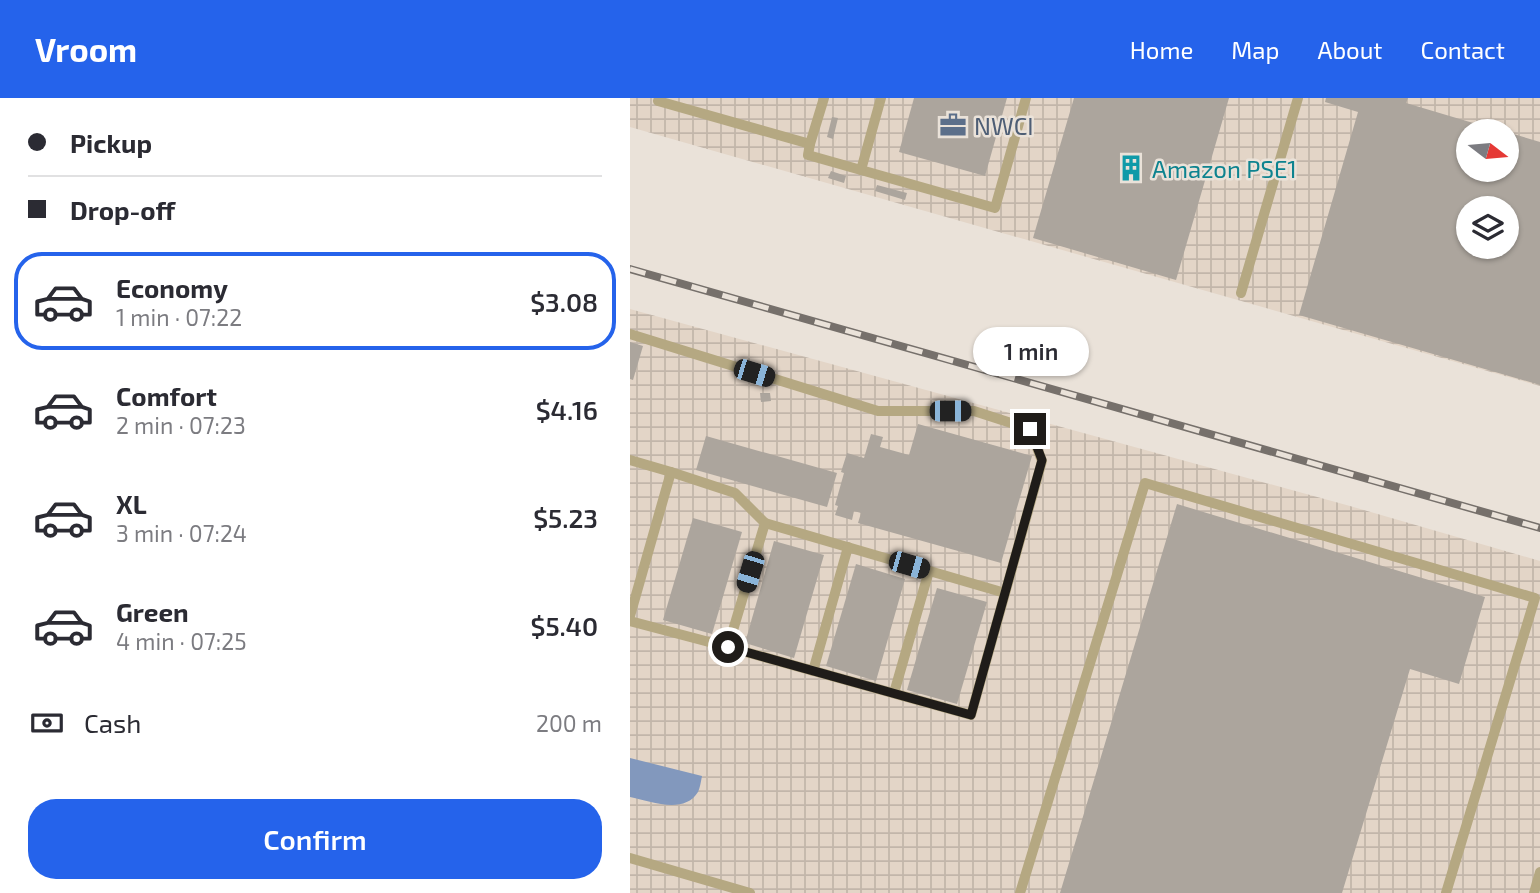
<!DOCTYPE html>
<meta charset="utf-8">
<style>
:root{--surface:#fff;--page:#f7f7f7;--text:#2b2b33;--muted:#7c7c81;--line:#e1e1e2;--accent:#2563eb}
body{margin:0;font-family:"Exo 2",sans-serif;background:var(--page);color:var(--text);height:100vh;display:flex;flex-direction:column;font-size:26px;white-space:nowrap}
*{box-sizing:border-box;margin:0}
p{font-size:23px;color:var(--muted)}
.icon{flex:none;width:38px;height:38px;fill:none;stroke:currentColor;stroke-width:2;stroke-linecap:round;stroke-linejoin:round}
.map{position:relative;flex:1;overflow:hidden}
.sheet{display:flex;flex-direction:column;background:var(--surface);width:630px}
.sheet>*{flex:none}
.hud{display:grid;align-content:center;height:154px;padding:0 28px;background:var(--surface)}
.needle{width:46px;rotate:106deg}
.fabs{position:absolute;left:826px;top:21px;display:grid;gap:14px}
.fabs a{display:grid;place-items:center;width:63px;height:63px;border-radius:50%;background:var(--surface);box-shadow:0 2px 5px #0004;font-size:35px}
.end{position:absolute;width:32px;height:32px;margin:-16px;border:9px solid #1f1c19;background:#fff;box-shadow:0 0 0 4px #fff}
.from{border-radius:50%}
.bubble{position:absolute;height:49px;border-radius:24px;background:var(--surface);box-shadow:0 2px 5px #0004;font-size:23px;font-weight:600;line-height:49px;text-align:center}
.car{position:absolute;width:21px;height:42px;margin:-21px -10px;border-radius:9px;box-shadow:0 0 5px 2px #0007;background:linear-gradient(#222 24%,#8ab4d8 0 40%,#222 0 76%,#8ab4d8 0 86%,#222 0)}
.hud b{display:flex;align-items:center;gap:24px;height:66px;font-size:26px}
.hud b+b{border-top:2px solid var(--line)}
.hud i{width:18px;height:18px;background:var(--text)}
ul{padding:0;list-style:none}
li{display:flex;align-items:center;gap:21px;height:98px;margin:0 14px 10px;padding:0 14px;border:4px solid transparent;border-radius:28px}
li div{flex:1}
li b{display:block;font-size:26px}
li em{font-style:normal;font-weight:600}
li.active{border-color:var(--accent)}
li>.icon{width:63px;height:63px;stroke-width:1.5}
.pay{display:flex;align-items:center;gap:18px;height:77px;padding:0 28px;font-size:26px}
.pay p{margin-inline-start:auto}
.cta{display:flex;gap:14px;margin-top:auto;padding:14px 28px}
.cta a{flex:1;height:80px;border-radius:28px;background:var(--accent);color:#fff;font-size:28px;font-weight:600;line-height:80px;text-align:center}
header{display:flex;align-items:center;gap:42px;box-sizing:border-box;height:98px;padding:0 35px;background:var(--accent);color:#fff}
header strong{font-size:33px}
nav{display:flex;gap:38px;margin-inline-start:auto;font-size:24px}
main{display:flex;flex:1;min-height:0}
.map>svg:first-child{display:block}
</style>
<header>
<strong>Vroom</strong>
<nav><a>Home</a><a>Map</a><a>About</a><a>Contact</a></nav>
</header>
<main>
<section class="sheet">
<div class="hud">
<b><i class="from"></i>Pickup</b>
<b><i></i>Drop-off</b>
</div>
<ul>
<li class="active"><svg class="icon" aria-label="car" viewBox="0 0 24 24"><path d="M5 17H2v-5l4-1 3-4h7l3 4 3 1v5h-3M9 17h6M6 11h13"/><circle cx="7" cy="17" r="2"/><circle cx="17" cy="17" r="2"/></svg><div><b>Economy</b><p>1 min · 07:22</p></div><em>$3.08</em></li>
<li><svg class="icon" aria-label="car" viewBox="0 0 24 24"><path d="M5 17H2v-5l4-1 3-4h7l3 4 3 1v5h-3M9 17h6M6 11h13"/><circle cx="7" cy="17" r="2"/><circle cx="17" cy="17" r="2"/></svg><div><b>Comfort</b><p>2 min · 07:23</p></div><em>$4.16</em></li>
<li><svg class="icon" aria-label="car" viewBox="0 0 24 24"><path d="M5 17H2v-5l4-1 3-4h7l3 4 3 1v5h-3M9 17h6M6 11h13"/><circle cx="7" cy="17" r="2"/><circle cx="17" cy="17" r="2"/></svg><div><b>XL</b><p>3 min · 07:24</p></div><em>$5.23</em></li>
<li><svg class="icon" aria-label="car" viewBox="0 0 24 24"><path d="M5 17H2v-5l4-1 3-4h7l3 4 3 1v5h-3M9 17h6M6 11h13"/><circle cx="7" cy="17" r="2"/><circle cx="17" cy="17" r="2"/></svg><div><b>Green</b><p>4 min · 07:25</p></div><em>$5.40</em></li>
</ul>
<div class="pay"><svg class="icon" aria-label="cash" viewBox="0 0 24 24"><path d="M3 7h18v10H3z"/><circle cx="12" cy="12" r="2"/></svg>Cash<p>200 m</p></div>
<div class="cta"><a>Confirm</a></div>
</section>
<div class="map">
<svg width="910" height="795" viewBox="0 0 910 795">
<defs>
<pattern id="industrial-grid" width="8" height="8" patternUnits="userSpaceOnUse" patternTransform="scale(1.75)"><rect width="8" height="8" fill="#e3d5c7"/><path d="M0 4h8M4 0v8" fill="none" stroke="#c2b6aa"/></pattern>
</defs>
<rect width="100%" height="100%" fill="#eae2d9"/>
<g fill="url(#industrial-grid)" fill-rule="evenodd">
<path d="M0 0H910V288L0 29ZM838 33H877V72H838ZM838 110H877V149H838Z"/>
<polygon points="0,211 720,408 910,463 910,795 0,795"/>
</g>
<path fill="#8298bd" d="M0 660 72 678C71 683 70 690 68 694 54 717 20 703 0 699Z"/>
<g fill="#aca59d" fill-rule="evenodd">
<polygon points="284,0 377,0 355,78 269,54"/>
<polygon points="444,0 599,0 546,182 403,140"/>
<path d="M696 0H778L776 5 870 33H838V72H877V34L910 44V287L669 217 728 14 695 4ZM838 110H877V149H838Z"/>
<polygon points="202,19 208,20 203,41 197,39"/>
<polygon points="201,73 216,78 214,85 198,80"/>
<polygon points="247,87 277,95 275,102 245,93"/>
<polygon points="0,244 13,248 3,282 0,281"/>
<polygon points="130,295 140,295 141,303 131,304"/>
<polygon points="288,326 402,358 371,465 228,425 231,415 224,413 222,422 205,417 208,408 205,407 214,375 211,374 217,355 234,360 241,336 253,339 250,349 279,357"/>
<polygon points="76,338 207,375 197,409 66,372"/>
<polygon points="547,406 855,499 829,586 780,571 712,795 430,795"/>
<polygon points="63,420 112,434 82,536 33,522"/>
<polygon points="144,443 194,457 164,560 115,545"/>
<polygon points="226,466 275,481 246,583 196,568"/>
<polygon points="307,490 357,504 327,606 277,592"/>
</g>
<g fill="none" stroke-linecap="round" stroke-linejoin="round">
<g stroke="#b5a882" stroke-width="10">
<polyline points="29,0 28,3 180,46 194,0"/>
<polyline points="251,0 231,72 365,110 396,0"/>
<polyline points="180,46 178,57 231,72"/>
<polyline points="611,195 668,0"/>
<polyline points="0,236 248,313 344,313 400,331 412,363 341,617 98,549"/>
<polyline points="0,362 41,374 0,518"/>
<polyline points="135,425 375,495"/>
<polyline points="0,523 98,549 135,425 105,395 41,374"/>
<polyline points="183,573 218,449"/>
<polyline points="264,595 299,473"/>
<polyline points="0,760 120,795"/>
<polyline points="390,795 515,385 905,500 816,795"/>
<polyline points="904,795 910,774"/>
</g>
<g stroke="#76706b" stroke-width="8">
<polyline id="rail" points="0,171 910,430"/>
</g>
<use href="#rail" stroke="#eae2d9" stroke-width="5" stroke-dasharray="16" stroke-linecap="butt"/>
</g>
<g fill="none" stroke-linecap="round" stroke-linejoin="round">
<polyline stroke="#1f1c19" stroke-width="9" points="98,549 341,617 412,362 400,331"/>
</g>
<defs>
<g id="office-bare" transform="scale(2.1)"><path d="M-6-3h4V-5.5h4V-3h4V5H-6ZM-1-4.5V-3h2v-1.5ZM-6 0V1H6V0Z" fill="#5c6f8a" stroke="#eae2d9" stroke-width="2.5" paint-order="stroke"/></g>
<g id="building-bare" transform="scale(2.1)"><path d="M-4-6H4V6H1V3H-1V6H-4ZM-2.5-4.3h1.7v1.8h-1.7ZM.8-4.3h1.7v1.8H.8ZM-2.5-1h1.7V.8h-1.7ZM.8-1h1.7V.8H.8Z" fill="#0f9aa8" stroke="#eae2d9" stroke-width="2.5" paint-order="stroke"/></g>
</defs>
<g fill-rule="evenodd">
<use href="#office-bare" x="323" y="27"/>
<use href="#building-bare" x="501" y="70"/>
</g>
<g text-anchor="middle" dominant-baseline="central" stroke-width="5" stroke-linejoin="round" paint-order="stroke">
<g font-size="24" fill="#4e5e75" stroke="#eae2d9" text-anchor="start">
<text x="344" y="27">NWCI</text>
</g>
<g font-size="24" fill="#0d838f" stroke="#eae2d9" text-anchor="start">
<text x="522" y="70">Amazon PSE1</text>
</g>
</g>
</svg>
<div class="fabs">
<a><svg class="needle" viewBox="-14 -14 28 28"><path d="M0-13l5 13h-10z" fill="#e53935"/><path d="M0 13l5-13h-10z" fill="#7c7c81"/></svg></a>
<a><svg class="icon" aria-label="layers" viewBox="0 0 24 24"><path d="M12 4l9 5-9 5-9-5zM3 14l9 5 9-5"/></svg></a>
</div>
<i class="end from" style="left:98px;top:549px"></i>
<i class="end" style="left:400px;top:331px"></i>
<div class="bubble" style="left:343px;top:229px;width:116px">1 min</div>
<i class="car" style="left:124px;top:275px;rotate:107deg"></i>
<i class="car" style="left:320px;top:313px;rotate:90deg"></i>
<i class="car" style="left:279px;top:467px;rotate:106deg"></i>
<i class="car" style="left:120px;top:474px;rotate:197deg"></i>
</div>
</main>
